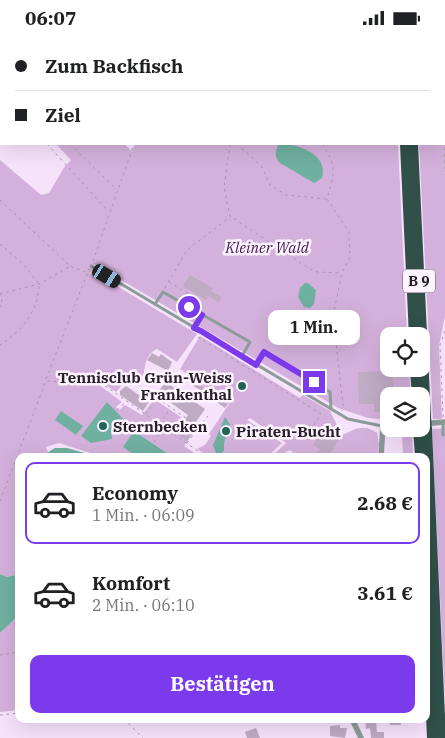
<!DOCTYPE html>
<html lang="de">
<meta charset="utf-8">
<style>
:root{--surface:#fff;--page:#f2f2f2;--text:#202124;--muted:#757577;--line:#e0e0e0;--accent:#7c3aed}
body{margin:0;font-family:"IBM Plex Serif",serif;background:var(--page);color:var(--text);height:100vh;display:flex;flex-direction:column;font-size:19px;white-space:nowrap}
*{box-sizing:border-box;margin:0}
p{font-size:16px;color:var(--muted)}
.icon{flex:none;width:28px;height:28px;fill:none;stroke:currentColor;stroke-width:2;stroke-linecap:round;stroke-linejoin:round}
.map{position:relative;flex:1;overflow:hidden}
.sheet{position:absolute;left:15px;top:418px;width:415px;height:270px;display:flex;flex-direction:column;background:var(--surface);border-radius:10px;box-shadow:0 5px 20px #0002}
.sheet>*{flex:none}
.banner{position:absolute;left:0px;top:0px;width:445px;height:110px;box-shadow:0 5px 20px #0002;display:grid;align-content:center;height:110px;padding:0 15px;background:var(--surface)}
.buttons{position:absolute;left:380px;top:292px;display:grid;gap:10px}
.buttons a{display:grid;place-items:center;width:50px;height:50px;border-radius:10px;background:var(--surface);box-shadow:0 5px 20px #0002;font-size:25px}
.end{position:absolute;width:22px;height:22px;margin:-11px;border:6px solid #7c3aed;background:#fff;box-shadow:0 0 0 2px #fff}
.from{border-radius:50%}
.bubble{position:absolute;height:35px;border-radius:10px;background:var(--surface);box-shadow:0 5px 20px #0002;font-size:16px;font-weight:800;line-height:35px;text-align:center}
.car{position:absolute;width:15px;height:30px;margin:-15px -8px;border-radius:6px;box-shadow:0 0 4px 1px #0007;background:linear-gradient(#222 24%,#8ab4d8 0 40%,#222 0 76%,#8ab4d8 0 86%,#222 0)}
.banner b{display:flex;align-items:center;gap:18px;height:48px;font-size:19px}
.banner b+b{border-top:1px solid var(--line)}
.banner i{width:12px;height:12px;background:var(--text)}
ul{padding:9px 0 0;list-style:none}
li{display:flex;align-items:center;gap:15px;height:82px;margin:0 10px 8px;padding:0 5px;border:2px solid transparent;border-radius:10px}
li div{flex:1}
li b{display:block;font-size:19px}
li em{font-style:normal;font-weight:800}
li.active{border-color:var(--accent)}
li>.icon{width:45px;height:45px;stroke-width:1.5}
.button{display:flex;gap:10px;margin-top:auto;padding:10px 15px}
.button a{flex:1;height:58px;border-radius:10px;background:var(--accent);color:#fff;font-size:20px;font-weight:800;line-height:58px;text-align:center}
.status{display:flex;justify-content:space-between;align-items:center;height:35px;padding:0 25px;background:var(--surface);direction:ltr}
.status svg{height:14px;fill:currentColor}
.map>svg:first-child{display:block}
</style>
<div class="status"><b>06:07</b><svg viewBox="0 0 49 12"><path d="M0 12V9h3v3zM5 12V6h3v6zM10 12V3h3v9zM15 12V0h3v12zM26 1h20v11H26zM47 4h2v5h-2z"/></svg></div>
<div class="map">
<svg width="445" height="703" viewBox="0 0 445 703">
<rect width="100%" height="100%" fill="#f7e2fc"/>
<g fill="#d4b1dc">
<polygon points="0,0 27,1 1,1 1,65"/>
<polygon points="79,0 395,0 395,1 80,1"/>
<polygon points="416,0 445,0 445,281 439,311 442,384 433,384 419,109 444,109 444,1"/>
<path d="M56 109H125L132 117 135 109H398L407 301H389V334H409L411 361H389V385L368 383 338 373 94 229 89 239 100 241 197 299 177 327 157 314C144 320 145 333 143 345L124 348 116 357 101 347 69 345 68 348 99 350 122 367 116 372 119 375 125 370 142 380 154 364 197 393 184 411 199 421H100L59 408 46 412 48 417 42 421H19V539L7 542 0 539V125L41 160 49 158 65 131 71 125Z"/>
<path d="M200 301 300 363 303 360 330 376 342 400C355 394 364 388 377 398L379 409 377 421H297L290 415 278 421H272L286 408 250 383 247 385 282 408 268 421H208L197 414 205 410 211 401 209 399 229 369 180 334Z"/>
<polygon points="445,393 445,664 432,394"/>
<polygon points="402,395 412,395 413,421 403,421"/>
<polygon points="19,580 19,675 0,677 0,598"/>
</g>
<g fill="#70b0a1">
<path d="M279 109C297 108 329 119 322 143L314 148 280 128C274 122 275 116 279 109Z"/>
<polygon points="305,248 308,248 316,255 314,269 310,273 304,272 298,262 300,253"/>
<polygon points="107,367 124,385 111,397 112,404 91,408 81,401"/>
<polygon points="61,376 83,391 76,400 55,385"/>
<path d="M225 382 230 389C228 397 223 405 224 416L217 421 213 410Z"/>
<polygon points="134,396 171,421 136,421 123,412"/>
<polygon points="55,413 67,413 95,421 42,421"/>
<polygon points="0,539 7,542 19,539 19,580 0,598"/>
</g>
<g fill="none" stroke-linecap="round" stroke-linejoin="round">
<polyline stroke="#70b0a1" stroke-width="2" points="0,26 1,28"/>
</g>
<g fill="#bfabc4">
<polygon points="190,240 213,253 211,256 222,262 219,267 208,261 206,265 183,251"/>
<polygon points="152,318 159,322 161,319 172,327 168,336 147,325"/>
<polygon points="393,336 394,361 389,361 389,368 383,368 383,377 374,377 374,369 359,369 358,337"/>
<polygon points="194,345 228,369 225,373 191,349"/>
<polygon points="166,347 205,374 193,391 196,393 187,406 176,398 188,380 157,358"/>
<polygon points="126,351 149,367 143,376 120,360 120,356"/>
<polygon points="323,394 339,405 329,420 325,417 322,421 315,421 320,414 313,410"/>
<polygon points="365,684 376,684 377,697 384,697 384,703 371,703 370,693 366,694"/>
<polygon points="389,684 400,684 401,690 390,690"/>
<polygon points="340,690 340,693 347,693 345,703 330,701 330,691"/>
<polygon points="256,693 260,703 247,703 245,697"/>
</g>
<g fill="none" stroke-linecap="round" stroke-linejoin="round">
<g stroke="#a595a9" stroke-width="1" stroke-dasharray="2.5 4" stroke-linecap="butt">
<polyline points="247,0 250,1"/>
<polyline points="439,0 439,1"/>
<polyline points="173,1 174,0"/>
<polyline points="234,1 234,0"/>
<polyline points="444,10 445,10"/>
<polyline points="0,13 1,15"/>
<polyline points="0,38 1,39"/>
<polyline points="0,61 1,63"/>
<polyline points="444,103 445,103"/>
<polyline points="444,106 445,134"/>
<polyline points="47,109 108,176"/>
<polyline points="70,109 116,154"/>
<polyline points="230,109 224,153 230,181 310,234 317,237 341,238"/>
<polyline points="237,109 262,132 270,150 286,160 327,164"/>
<path d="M322 109C338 132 334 138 327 164L349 197 350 222 342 238 333 281 343 370 342 376"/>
<polyline points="0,165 70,231 86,237"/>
<path d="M0 209 24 230 39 249C38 277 23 295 0 310"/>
<polyline points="93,226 134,109"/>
<polyline points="169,247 192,261"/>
<polyline points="165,253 187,215 230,182"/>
<polyline points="0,258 2,264 0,272"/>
<polyline points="0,259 39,249 69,232"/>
<polyline points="198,302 321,379 307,401"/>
<polyline points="46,344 89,234"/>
<polyline points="117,375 126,367"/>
<polyline points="146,379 157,363 199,392"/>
<polyline points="443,382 440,310 445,296"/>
<polyline points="159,389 170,374"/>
<polyline points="173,399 184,384"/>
<polyline points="154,407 164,393"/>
<polyline points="187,408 208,381"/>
<polyline points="0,466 46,346 101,348 205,421"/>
<polyline points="0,620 19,617"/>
<polyline points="0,680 19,678"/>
<polyline points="124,684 143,703"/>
</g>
<g stroke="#8c9c98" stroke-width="3">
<polyline points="91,231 348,384 382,391"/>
<polyline points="155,269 163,257 250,307 242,321"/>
<polyline points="194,293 202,280"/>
<polyline points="256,330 264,317 330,357 331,374"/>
<polyline points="443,387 443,400"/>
</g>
<g stroke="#8c9c98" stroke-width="5.5">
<polyline points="421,389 445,387"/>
<polyline points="381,421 383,391 389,391"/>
<polyline points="352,684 361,703"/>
</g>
<g stroke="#31504a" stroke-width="10">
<polyline points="401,0 401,1"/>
<polyline points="410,0 410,1"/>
<polyline points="405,109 414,301"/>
<polyline points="413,109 426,383"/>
<polyline points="415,334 417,361"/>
<polyline points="418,394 420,421"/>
<polyline points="427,395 441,703"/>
<polyline points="426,570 432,703"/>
</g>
<polyline stroke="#31504a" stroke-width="10" points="426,383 427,395"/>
</g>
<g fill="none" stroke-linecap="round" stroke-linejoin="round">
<polyline stroke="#7c3aed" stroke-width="6" points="189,272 202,280 194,293 201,296 256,330 264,317 314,347"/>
</g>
<g fill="#1f6558" stroke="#fdf4ff" stroke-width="2">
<circle cx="242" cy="351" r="5"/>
<circle cx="103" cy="391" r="5"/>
<circle cx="226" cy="396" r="5"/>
</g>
<g text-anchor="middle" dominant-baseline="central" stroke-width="5" stroke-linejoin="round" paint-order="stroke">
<rect fill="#fdf4ff" stroke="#665e68" stroke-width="1" x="403" y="234.5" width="32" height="23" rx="4"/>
<g font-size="14" font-weight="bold" fill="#261e28">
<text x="419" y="246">B 9</text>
</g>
<g font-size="15" font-style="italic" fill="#451b4f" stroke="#fdf4ff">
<text x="267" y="212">Kleiner Wald</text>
</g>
<g font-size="15" font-weight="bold" fill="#261e28" stroke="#fdf4ff" text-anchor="start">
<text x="232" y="342" text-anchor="end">Tennisclub Grün-Weiss<tspan x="232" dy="17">Frankenthal</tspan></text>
<text x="113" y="391">Sternbecken</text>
<text x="236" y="396">Piraten-Bucht</text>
</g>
</g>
</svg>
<div class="buttons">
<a><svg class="icon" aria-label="locate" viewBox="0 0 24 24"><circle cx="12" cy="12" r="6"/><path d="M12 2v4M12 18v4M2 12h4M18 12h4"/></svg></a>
<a><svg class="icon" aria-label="layers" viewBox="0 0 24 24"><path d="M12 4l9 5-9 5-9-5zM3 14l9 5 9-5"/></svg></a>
</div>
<i class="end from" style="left:189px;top:272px"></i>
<i class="end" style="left:314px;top:347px"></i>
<div class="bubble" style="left:268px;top:275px;width:92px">1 Min.</div>
<i class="car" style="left:107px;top:241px;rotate:121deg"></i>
<div class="banner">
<b><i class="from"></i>Zum Backfisch</b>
<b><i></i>Ziel</b>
</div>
<section class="sheet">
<ul>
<li class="active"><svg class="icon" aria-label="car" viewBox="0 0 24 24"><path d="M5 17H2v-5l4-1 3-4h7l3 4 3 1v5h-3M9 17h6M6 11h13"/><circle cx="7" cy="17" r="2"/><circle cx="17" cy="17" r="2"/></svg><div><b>Economy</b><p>1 Min. · 06:09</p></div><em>2.68 €</em></li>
<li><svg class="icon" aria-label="car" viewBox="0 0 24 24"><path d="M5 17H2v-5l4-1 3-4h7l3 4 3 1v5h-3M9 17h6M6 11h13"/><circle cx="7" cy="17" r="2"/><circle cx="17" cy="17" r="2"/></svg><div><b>Komfort</b><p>2 Min. · 06:10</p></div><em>3.61 €</em></li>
</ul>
<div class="button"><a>Bestätigen</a></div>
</section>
</div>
